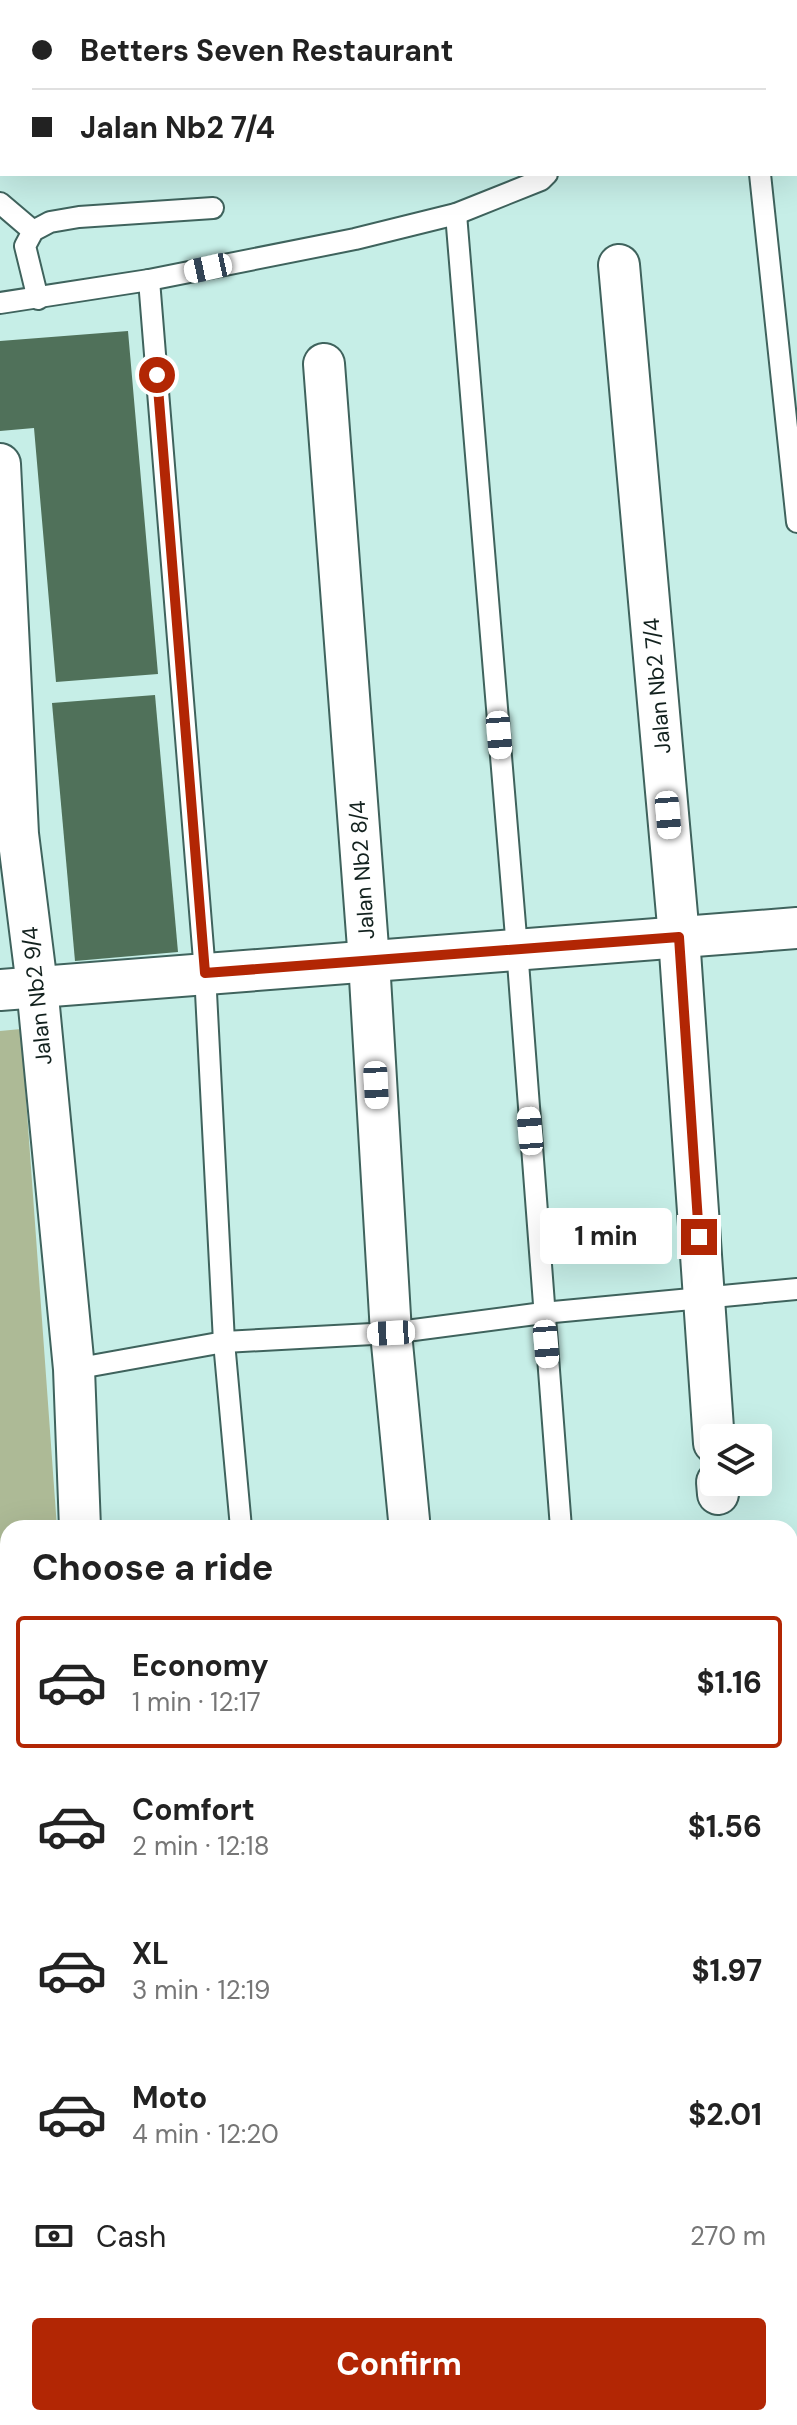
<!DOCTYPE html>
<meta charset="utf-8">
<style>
:root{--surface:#fff;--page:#f2f2f2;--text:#222;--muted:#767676;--line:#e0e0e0;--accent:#b22604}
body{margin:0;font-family:"DM Sans",sans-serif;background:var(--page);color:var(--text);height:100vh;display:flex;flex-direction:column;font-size:30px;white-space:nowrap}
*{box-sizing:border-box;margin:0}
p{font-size:26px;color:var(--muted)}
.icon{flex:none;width:44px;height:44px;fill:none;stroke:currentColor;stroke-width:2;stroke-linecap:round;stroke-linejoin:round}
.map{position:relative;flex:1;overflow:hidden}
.details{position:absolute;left:0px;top:1520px;width:798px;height:906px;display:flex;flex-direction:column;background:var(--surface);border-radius:24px 24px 0 0;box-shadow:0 8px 32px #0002}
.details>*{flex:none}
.guide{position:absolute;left:0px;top:0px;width:798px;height:176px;box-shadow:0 8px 32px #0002;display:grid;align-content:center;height:176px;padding:0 32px;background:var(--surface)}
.controls{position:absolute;left:700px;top:1424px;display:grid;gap:16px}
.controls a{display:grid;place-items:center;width:72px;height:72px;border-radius:8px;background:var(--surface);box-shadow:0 8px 32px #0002;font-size:40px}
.end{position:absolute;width:36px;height:36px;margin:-18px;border:10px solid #b22604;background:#fff;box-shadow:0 0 0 4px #fff}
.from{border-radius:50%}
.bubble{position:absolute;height:56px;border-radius:8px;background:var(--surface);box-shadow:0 8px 32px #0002;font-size:26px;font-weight:700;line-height:56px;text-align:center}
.car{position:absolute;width:24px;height:48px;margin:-24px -12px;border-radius:10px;box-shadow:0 0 6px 2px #0007;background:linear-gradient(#fff 24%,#345 0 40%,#fff 0 76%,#345 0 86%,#fff 0)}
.guide b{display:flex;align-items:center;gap:28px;height:76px;font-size:30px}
.guide b+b{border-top:2px solid var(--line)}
.guide i{width:20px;height:20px;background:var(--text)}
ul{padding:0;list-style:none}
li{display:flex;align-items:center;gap:24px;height:132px;margin:0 16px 12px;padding:0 16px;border:4px solid transparent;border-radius:8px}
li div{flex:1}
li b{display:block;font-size:30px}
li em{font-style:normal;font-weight:700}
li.selected{border-color:var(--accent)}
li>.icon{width:72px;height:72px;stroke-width:1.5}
h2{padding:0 32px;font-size:36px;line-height:96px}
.pay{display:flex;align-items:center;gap:20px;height:88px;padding:0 32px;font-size:30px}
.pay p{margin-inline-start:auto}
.primary-button{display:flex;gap:16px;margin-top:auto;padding:16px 32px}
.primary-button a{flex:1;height:92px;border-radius:8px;background:var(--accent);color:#fff;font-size:32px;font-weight:700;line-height:92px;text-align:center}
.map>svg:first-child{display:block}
</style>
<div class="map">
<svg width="797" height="2425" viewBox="0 0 797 2425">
<rect width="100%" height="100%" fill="#c6eee7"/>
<polygon fill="#b3e4db" points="797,1987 797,2425 439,2425 438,2418 790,2418 790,1990"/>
<polygon fill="#adba96" points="21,1029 57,1528 8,1528 8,1730 0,1731 0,1031"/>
<g fill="#50715a">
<polygon points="128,331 158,674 56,682 34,428 0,431 0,341"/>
<polygon points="155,695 178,952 75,961 52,703"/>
</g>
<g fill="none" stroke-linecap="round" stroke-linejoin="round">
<g stroke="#3f635d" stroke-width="24">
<g id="lane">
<polyline points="621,2 621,0"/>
<polyline points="760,174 797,522"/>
<polyline points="0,203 33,231"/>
<polyline points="456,214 517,949 561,1528"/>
<polyline points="149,280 205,973 224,1342 241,1528"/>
<polyline points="38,299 25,246 33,231 50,222 79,217 213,208"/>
<polyline points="0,303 149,280 355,239 456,214 541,180 547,174"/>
<polyline points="74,1369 224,1342 391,1333 543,1313 797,1289"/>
<polyline points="790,1600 797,1600"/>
<polyline points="790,2075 797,2076"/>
<polyline points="251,2418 252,2425"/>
<polyline points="561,2418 562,2425"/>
</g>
</g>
<g stroke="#3f635d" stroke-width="44">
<g id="street">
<polyline points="346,0 354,2"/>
<polyline points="796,117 797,117"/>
<polyline points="619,265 679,937 714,1443"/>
<polyline points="324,364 369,961 391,1333 409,1520"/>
<polyline points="0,464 18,834 37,986 74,1369 80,1528"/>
<polyline points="0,990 797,928"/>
<polyline points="717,1482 718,1494"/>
<polyline points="0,2254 8,2253"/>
<polyline points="114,2418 115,2425"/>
<polyline points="424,2418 425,2425"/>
</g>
</g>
<use href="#lane" stroke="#fff" stroke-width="20"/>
<use href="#street" stroke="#fff" stroke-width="40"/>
<g stroke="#485e5a" stroke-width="6" stroke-dasharray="12 6" stroke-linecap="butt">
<polyline points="790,1762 797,1761"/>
<polyline points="0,1891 8,1890"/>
</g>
</g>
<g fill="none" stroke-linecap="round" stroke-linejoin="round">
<polyline stroke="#b22604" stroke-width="10" points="157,375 205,973 679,937 699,1237"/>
</g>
<g text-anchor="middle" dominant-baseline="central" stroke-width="7" stroke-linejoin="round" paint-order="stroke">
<g font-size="22" fill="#12211e" stroke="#fff">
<text transform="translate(657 686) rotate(-95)">Jalan Nb2 7/4</text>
<text transform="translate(362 870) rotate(-94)">Jalan Nb2 8/4</text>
<text transform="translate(37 996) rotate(-96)">Jalan Nb2 9/4</text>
</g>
</g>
</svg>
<div class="controls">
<a><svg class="icon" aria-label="layers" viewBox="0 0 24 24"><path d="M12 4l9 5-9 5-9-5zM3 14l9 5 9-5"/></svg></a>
</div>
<i class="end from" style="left:157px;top:375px"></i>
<i class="end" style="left:699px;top:1237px"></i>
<div class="bubble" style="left:540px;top:1208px;width:132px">1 min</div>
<i class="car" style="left:208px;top:268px;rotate:258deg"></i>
<i class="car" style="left:499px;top:735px;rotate:175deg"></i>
<i class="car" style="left:668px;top:815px;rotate:175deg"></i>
<i class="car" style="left:376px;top:1085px;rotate:177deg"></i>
<i class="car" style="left:530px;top:1131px;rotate:355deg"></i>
<i class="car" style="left:391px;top:1333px;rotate:267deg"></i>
<i class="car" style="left:546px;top:1344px;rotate:175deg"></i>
<div class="guide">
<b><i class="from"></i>Betters Seven Restaurant</b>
<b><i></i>Jalan Nb2 7/4</b>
</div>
<section class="details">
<h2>Choose a ride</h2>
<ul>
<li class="selected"><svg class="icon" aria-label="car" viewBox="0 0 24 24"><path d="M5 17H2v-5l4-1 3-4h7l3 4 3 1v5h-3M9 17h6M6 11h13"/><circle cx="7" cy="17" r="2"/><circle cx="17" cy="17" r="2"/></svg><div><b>Economy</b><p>1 min · 12:17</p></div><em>$1.16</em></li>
<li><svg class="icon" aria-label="car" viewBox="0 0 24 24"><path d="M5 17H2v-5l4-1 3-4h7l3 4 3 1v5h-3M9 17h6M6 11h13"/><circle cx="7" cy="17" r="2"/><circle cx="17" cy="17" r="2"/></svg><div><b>Comfort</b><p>2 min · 12:18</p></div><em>$1.56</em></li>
<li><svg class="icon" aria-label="car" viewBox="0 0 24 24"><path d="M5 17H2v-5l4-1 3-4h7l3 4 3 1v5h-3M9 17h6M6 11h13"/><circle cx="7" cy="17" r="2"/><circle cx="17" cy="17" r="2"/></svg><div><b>XL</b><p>3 min · 12:19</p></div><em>$1.97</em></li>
<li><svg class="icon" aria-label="car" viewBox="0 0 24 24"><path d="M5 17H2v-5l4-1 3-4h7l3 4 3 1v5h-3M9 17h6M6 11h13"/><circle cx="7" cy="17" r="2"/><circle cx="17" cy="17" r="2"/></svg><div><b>Moto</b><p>4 min · 12:20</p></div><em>$2.01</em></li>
</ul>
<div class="pay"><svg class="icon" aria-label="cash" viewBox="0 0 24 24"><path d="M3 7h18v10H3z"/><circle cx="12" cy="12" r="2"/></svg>Cash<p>270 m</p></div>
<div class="primary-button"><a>Confirm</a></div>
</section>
</div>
